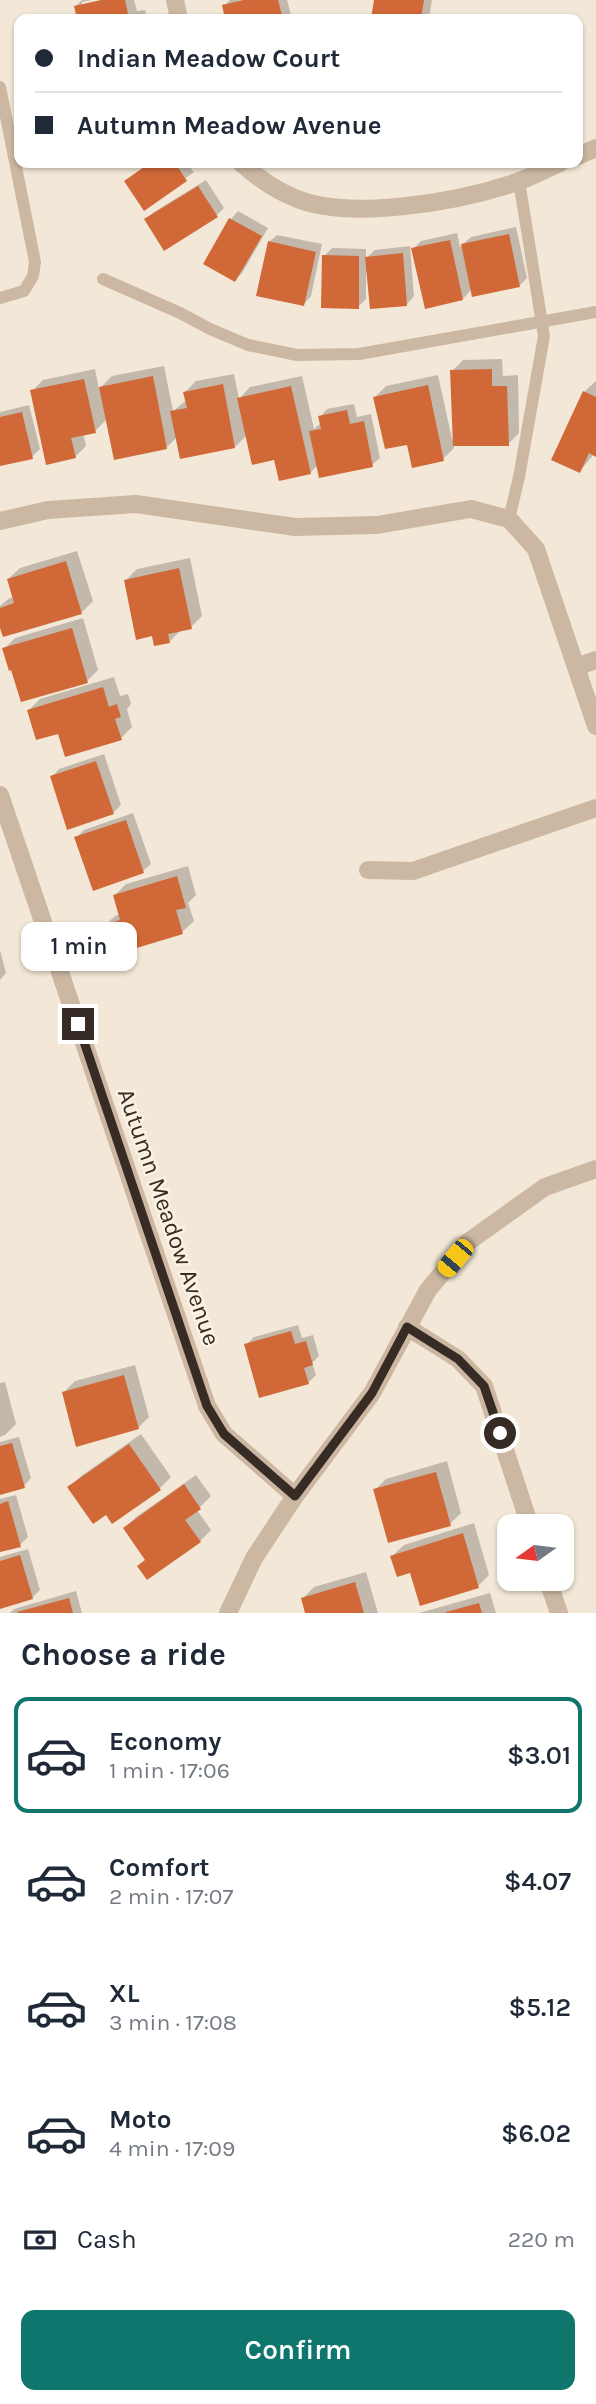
<!DOCTYPE html>
<meta charset="utf-8">
<style>
:root{--surface:#fff;--page:#f2f2f3;--text:#1f2937;--muted:#747a83;--line:#e0e1e3;--accent:#0f766e}
body{margin:0;font-family:Karla,sans-serif;background:var(--page);color:var(--text);height:100vh;display:flex;flex-direction:column;font-size:26px;white-space:nowrap}
*{box-sizing:border-box;margin:0}
p{font-size:23px;color:var(--muted)}
.icon{flex:none;width:38px;height:38px;fill:none;stroke:currentColor;stroke-width:2;stroke-linecap:round;stroke-linejoin:round}
.map{position:relative;height:1613px;overflow:hidden}
.sheet{display:flex;flex-direction:column;background:var(--surface);flex:1}
.sheet>*{flex:none}
.top-card{position:absolute;left:14px;top:14px;width:569px;height:154px;border-radius:14px;box-shadow:0 2px 5px #0004;display:grid;align-content:center;height:154px;padding:0 21px;background:var(--surface)}
.needle{width:46px;rotate:256deg}
.fabs{position:absolute;left:497px;top:1514px;display:grid;gap:14px}
.fabs a{display:grid;place-items:center;width:77px;height:77px;border-radius:14px;background:var(--surface);box-shadow:0 2px 5px #0004;font-size:35px}
.end{position:absolute;width:32px;height:32px;margin:-16px;border:9px solid #362c25;background:#fff;box-shadow:0 0 0 4px #fff}
.from{border-radius:50%}
.bubble{position:absolute;height:49px;border-radius:14px;background:var(--surface);box-shadow:0 2px 5px #0004;font-size:23px;font-weight:600;line-height:49px;text-align:center}
.car{position:absolute;width:21px;height:42px;margin:-21px -10px;border-radius:9px;box-shadow:0 0 5px 2px #0007;background:linear-gradient(#f5c518 24%,#345 0 40%,#f5c518 0 76%,#345 0 86%,#f5c518 0)}
.top-card b{display:flex;align-items:center;gap:24px;height:66px;font-size:26px}
.top-card b+b{border-top:2px solid var(--line)}
.top-card i{width:18px;height:18px;background:var(--text)}
ul{padding:0;list-style:none}
li{display:flex;align-items:center;gap:21px;height:116px;margin:0 14px 10px;padding:0 7px;border:4px solid transparent;border-radius:14px}
li div{flex:1}
li b{display:block;font-size:26px}
li em{font-style:normal;font-weight:600}
li.current{border-color:var(--accent)}
li>.icon{width:63px;height:63px;stroke-width:1.5}
h2{padding:0 21px;font-size:32px;line-height:84px}
.pay{display:flex;align-items:center;gap:18px;height:77px;padding:0 21px;font-size:26px}
.pay p{margin-inline-start:auto}
.cta{display:flex;gap:14px;margin-top:auto;padding:14px 21px}
.cta a{flex:1;height:80px;border-radius:14px;background:var(--accent);color:#fff;font-size:28px;font-weight:600;line-height:80px;text-align:center}
.map>svg:first-child{display:block}
</style>
<div class="map">
<svg width="596" height="1613" viewBox="0 0 596 1613">
<rect width="100%" height="100%" fill="#f3e8d7"/>
<g fill="#0003">
<polygon points="82,0 92,0 82,2 82,6 109,0 134,0 137,11 145,10 147,19 78,19 76,6"/>
<polygon points="230,0 287,0 292,19 227,19 224,6"/>
<polygon points="376,0 432,0 429,19 373,19"/>
<polygon points="149,163 187,163 194,172 145,208 126,181"/>
<polygon points="206,180 224,208 216,216 147,219 154,212"/>
<polygon points="238,211 268,228 242,273 235,280 205,263 231,219"/>
<polygon points="516,227 527,278 520,285 472,289 463,299 413,249 421,241 457,233 460,247 471,237"/>
<polygon points="277,235 322,244 311,296 304,304 269,242"/>
<polygon points="410,246 414,296 407,304 366,272 366,299 358,307 324,256 332,248 366,249 366,258 375,250"/>
<polygon points="502,359 503,376 518,375 519,433 508,444 454,445 454,448 443,459 409,442 375,397 386,386 438,375 452,439 454,439 452,371 463,360"/>
<polygon points="164,366 173,411 187,400 185,392 196,381 234,374 239,399 250,387 302,376 314,429 321,423 320,417 327,409 354,404 357,417 371,414 380,458 372,465 318,465 310,473 275,458 247,435 235,447 177,437 167,447 107,419 95,431 83,433 86,446 75,457 32,391 43,380 95,369 99,389 112,376"/>
<polygon points="596,381 596,455 594,454 580,471 584,392"/>
<polygon points="29,405 40,449 32,457 0,464 0,412"/>
<polygon points="77,551 93,601 82,612 4,635 0,622 0,606 8,599 13,597 8,579 20,568"/>
<polygon points="190,558 202,616 191,627 181,630 169,642 154,634 126,580 137,569"/>
<polygon points="83,618 98,670 87,681 13,668 4,649 15,638"/>
<polygon points="114,677 120,696 128,694 131,704 127,709 132,727 121,738 59,732 29,710 40,699"/>
<polygon points="104,754 121,805 113,813 52,777 59,769"/>
<polygon points="133,813 151,864 143,871 76,838 84,830"/>
<polygon points="188,866 196,895 188,903 194,921 182,932 103,927 115,916 120,914 115,895 126,884"/>
<polygon points="0,950 6,973 0,980"/>
<polygon points="298,1325 302,1338 313,1335 319,1356 312,1363 316,1375 308,1383 246,1345 254,1337"/>
<polygon points="135,1365 149,1417 138,1428 64,1392 75,1381"/>
<polygon points="5,1382 16,1424 5,1435 0,1437 0,1383"/>
<polygon points="141,1434 171,1477 160,1488 113,1521 106,1512 69,1488 81,1476"/>
<polygon points="19,1437 31,1478 24,1486 0,1493 0,1442"/>
<polygon points="447,1461 461,1513 450,1524 375,1490 386,1479"/>
<polygon points="196,1475 211,1496 197,1510 211,1530 200,1541 125,1528 136,1517"/>
<polygon points="16,1495 28,1537 20,1545 0,1551 0,1499"/>
<polygon points="474,1523 489,1575 478,1586 411,1571 392,1556 404,1545"/>
<polygon points="28,1549 40,1590 32,1598 0,1607 0,1557"/>
<polygon points="366,1572 378,1613 307,1613 303,1598 314,1587"/>
<polygon points="76,1591 82,1613 10,1613 14,1609"/>
<polygon points="490,1593 496,1613 418,1613 419,1613"/>
</g>
<g fill="#d16837">
<polygon points="101,0 125,0 129,18 137,16 138,19 77,19 74,6"/>
<polygon points="244,0 278,0 283,19 225,19 222,5"/>
<polygon points="374,0 424,0 421,19 371,19"/>
<polygon points="150,163 175,163 187,181 144,211 124,181"/>
<polygon points="198,186 218,217 164,251 144,219"/>
<polygon points="229,218 262,236 235,282 203,264"/>
<polygon points="509,234 520,287 472,297 461,244"/>
<polygon points="450,240 463,300 425,309 411,248"/>
<polygon points="268,241 316,252 304,306 256,296"/>
<polygon points="403,253 407,306 370,309 365,257"/>
<polygon points="322,255 359,256 359,309 321,308"/>
<polygon points="492,369 492,386 507,386 509,446 453,446 450,370"/>
<polygon points="153,376 167,449 114,460 99,387"/>
<polygon points="84,379 96,433 71,438 76,458 46,465 30,390"/>
<polygon points="223,384 235,448 180,459 170,411 187,408 183,392"/>
<polygon points="428,385 444,461 412,468 407,445 385,449 373,397"/>
<polygon points="291,386 311,474 279,481 274,460 252,465 237,398"/>
<polygon points="583,391 596,397 596,457 589,453 580,473 551,460"/>
<polygon points="347,410 350,424 364,421 373,467 319,478 309,431 321,429 318,416"/>
<polygon points="22,412 33,459 0,466 0,417"/>
<polygon points="66,561 82,614 3,637 0,628 0,608 14,603 7,579"/>
<polygon points="179,568 192,629 168,634 170,643 154,646 152,636 136,640 124,580"/>
<polygon points="72,628 88,683 21,702 11,670 9,671 2,648"/>
<polygon points="103,687 109,707 117,704 121,717 115,719 122,740 65,757 58,734 36,740 27,710"/>
<polygon points="96,761 114,814 67,830 50,776"/>
<polygon points="126,820 144,873 93,891 74,837"/>
<polygon points="177,876 186,908 176,910 183,934 110,956 101,926 120,920 113,895"/>
<polygon points="291,1331 295,1344 306,1341 313,1365 304,1368 309,1384 259,1398 244,1344"/>
<polygon points="124,1375 139,1429 76,1447 62,1392"/>
<polygon points="12,1443 25,1488 0,1495 0,1446"/>
<polygon points="129,1444 161,1490 112,1524 106,1515 93,1524 67,1487"/>
<polygon points="436,1472 451,1526 388,1543 373,1489"/>
<polygon points="184,1484 201,1509 185,1520 201,1542 147,1580 137,1566 145,1560 123,1528"/>
<polygon points="8,1501 21,1547 0,1552 0,1504"/>
<polygon points="463,1533 479,1588 420,1606 410,1573 397,1577 390,1556"/>
<polygon points="20,1555 33,1599 0,1609 0,1561"/>
<polygon points="355,1582 364,1613 305,1613 301,1598"/>
<polygon points="69,1598 73,1613 18,1613 17,1612"/>
<polygon points="479,1603 482,1613 446,1613 446,1612"/>
</g>
<g fill="none" stroke-linecap="round" stroke-linejoin="round">
<g stroke="#ccb8a2" stroke-width="12">
<polyline points="0,87 35,262 33,276 24,291 0,298"/>
<polyline points="103,279 180,313 210,329 248,345 297,355 359,354 596,312"/>
<polyline points="509,519 519,477 544,336 519,181"/>
</g>
<g stroke="#ccb8a2" stroke-width="18">
<polyline points="175,0 179,19"/>
<polyline points="578,156 596,148"/>
<path d="M241 163C257 177 275 190 295 198 348 221 456 202 511 184 528 179 544 170 560 163"/>
<polyline points="0,521 48,510 136,504 295,527 377,525 471,509 509,519 536,549 596,726"/>
<polyline points="576,667 596,660"/>
<polyline points="0,795 207,1406 224,1434 295,1496"/>
<polyline points="368,870 413,871 596,808"/>
<polyline points="407,1327 458,1359 484,1386 530,1526"/>
<polyline points="547,1578 559,1613"/>
<polyline points="228,1613 254,1558 295,1496 372,1393 428,1290 468,1242 545,1187 596,1169"/>
</g>
</g>
<g fill="none" stroke-linecap="round" stroke-linejoin="round">
<polyline stroke="#362c25" stroke-width="9" points="78,1024 207,1406 224,1434 295,1496 372,1393 407,1327 458,1359 484,1386 500,1433"/>
</g>
<g text-anchor="middle" dominant-baseline="central" stroke-width="5" stroke-linejoin="round" paint-order="stroke">
<g font-size="24" fill="#362c25" stroke="#fbf2e3">
<text transform="translate(169 1217) rotate(71)">Autumn Meadow Avenue</text>
</g>
</g>
</svg>
<div class="fabs">
<a><svg class="needle" viewBox="-14 -14 28 28"><path d="M0-13l5 13h-10z" fill="#e53935"/><path d="M0 13l5-13h-10z" fill="#747a83"/></svg></a>
</div>
<i class="end from" style="left:500px;top:1433px"></i>
<i class="end" style="left:78px;top:1024px"></i>
<div class="bubble" style="left:21px;top:922px;width:116px">1 min</div>
<i class="car" style="left:455px;top:1258px;rotate:220deg"></i>
<div class="top-card">
<b><i class="from"></i>Indian Meadow Court</b>
<b><i></i>Autumn Meadow Avenue</b>
</div>
</div>
<section class="sheet">
<h2>Choose a ride</h2>
<ul>
<li class="current"><svg class="icon" aria-label="car" viewBox="0 0 24 24"><path d="M5 17H2v-5l4-1 3-4h7l3 4 3 1v5h-3M9 17h6M6 11h13"/><circle cx="7" cy="17" r="2"/><circle cx="17" cy="17" r="2"/></svg><div><b>Economy</b><p>1 min · 17:06</p></div><em>$3.01</em></li>
<li><svg class="icon" aria-label="car" viewBox="0 0 24 24"><path d="M5 17H2v-5l4-1 3-4h7l3 4 3 1v5h-3M9 17h6M6 11h13"/><circle cx="7" cy="17" r="2"/><circle cx="17" cy="17" r="2"/></svg><div><b>Comfort</b><p>2 min · 17:07</p></div><em>$4.07</em></li>
<li><svg class="icon" aria-label="car" viewBox="0 0 24 24"><path d="M5 17H2v-5l4-1 3-4h7l3 4 3 1v5h-3M9 17h6M6 11h13"/><circle cx="7" cy="17" r="2"/><circle cx="17" cy="17" r="2"/></svg><div><b>XL</b><p>3 min · 17:08</p></div><em>$5.12</em></li>
<li><svg class="icon" aria-label="car" viewBox="0 0 24 24"><path d="M5 17H2v-5l4-1 3-4h7l3 4 3 1v5h-3M9 17h6M6 11h13"/><circle cx="7" cy="17" r="2"/><circle cx="17" cy="17" r="2"/></svg><div><b>Moto</b><p>4 min · 17:09</p></div><em>$6.02</em></li>
</ul>
<div class="pay"><svg class="icon" aria-label="cash" viewBox="0 0 24 24"><path d="M3 7h18v10H3z"/><circle cx="12" cy="12" r="2"/></svg>Cash<p>220 m</p></div>
<div class="cta"><a>Confirm</a></div>
</section>
